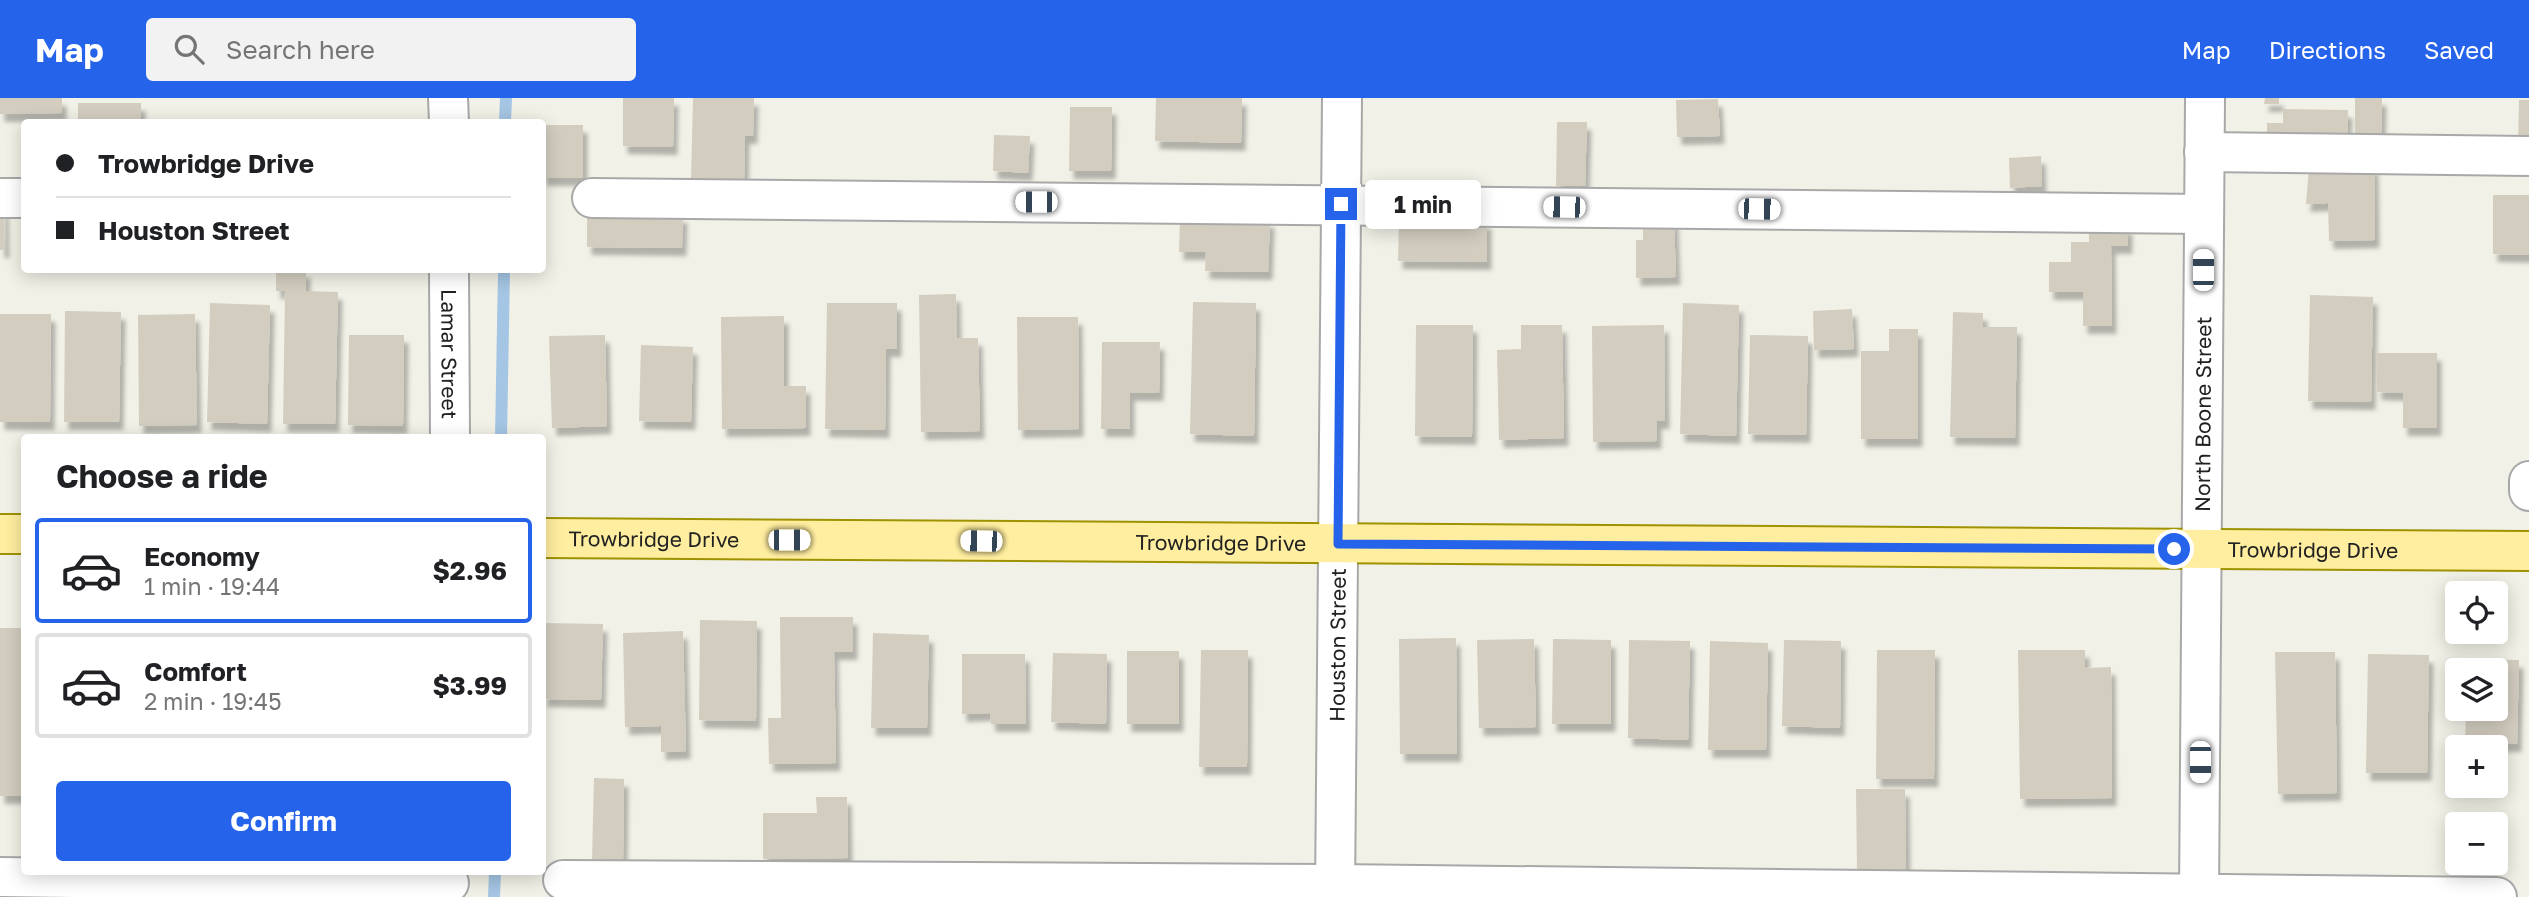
<!DOCTYPE html>
<meta charset="utf-8">
<style>
:root{--surface:#fff;--page:#f2f2f2;--text:#202124;--muted:#757577;--line:#e0e0e0;--accent:#2563eb}
body{margin:0;font-family:"Golos Text",sans-serif;background:var(--page);color:var(--text);height:100vh;display:flex;flex-direction:column;font-size:26px;white-space:nowrap}
*{box-sizing:border-box;margin:0}
p{font-size:23px;color:var(--muted)}
.icon{flex:none;width:38px;height:38px;fill:none;stroke:currentColor;stroke-width:2;stroke-linecap:round;stroke-linejoin:round}
.map{position:relative;flex:1;overflow:hidden}
.sheet{position:absolute;left:21px;top:336px;width:525px;height:441px;display:flex;flex-direction:column;background:var(--surface);border-radius:7px;box-shadow:0 4px 18px #0003}
.sheet>*{flex:none}
.top-card{position:absolute;left:21px;top:21px;width:525px;height:154px;border-radius:7px;box-shadow:0 4px 18px #0003;display:grid;align-content:center;height:154px;padding:0 35px;background:var(--surface)}
.buttons{position:absolute;left:2445px;top:483px;display:grid;gap:14px}
.buttons a{display:grid;place-items:center;width:63px;height:63px;border-radius:7px;background:var(--surface);box-shadow:0 4px 18px #0003;font-size:35px}
.end{position:absolute;width:32px;height:32px;margin:-16px;border:9px solid #2563eb;background:#fff;box-shadow:0 0 0 4px #fff}
.from{border-radius:50%}
.bubble{position:absolute;height:49px;border-radius:7px;background:var(--surface);box-shadow:0 4px 18px #0003;font-size:23px;font-weight:700;line-height:49px;text-align:center}
.car{position:absolute;width:21px;height:42px;margin:-21px -10px;border-radius:9px;box-shadow:0 0 5px 2px #0007;background:linear-gradient(#fff 24%,#345 0 40%,#fff 0 76%,#345 0 86%,#fff 0)}
.top-card b{display:flex;align-items:center;gap:24px;height:66px;font-size:26px}
.top-card b+b{border-top:2px solid var(--line)}
.top-card i{width:18px;height:18px;background:var(--text)}
ul{padding:0;list-style:none}
li{display:flex;align-items:center;gap:21px;height:105px;margin:0 14px 10px;padding:0 21px;border:4px solid var(--line);border-radius:7px}
li div{flex:1}
li b{display:block;font-size:26px}
li em{font-style:normal;font-weight:700}
li.current{border-color:var(--accent)}
li>.icon{width:63px;height:63px;stroke-width:1.5}
h2{padding:0 35px;font-size:32px;line-height:84px}
.cta{display:flex;gap:14px;margin-top:auto;padding:14px 35px}
.cta a{flex:1;height:80px;border-radius:7px;background:var(--accent);color:#fff;font-size:28px;font-weight:700;line-height:80px;text-align:center}
header{display:flex;align-items:center;gap:42px;box-sizing:border-box;height:98px;padding:0 35px;background:var(--accent);color:#fff}
header strong{font-size:33px}
nav{display:flex;gap:38px;margin-inline-start:auto;font-size:24px}
.search{width:490px;height:63px;background:var(--page);display:flex;align-items:center;gap:18px;box-sizing:border-box;padding:0 24px;border-radius:7px;color:var(--muted);font-size:26px}
.map>svg:first-child{display:block}
</style>
<header>
<strong>Map</strong>
<div class="search"><svg class="icon" aria-label="search" viewBox="0 0 24 24"><circle cx="10" cy="10" r="6"/><path d="M15 15l6 6"/></svg>Search here</div>
<nav><a>Map</a><a>Directions</a><a>Saved</a></nav>
</header>
<div class="map">
<svg width="2529" height="799" viewBox="0 0 2529 799">
<defs>
<filter id="shadow"><feDropShadow dx="4.5" dy="8" stdDeviation="2" flood-color="#0004"/></filter>
</defs>
<rect width="100%" height="100%" fill="#f2f1e7"/>
<g fill="none" stroke-linecap="round" stroke-linejoin="round">
<g stroke="#a4c5e3" stroke-width="12">
<polyline points="505,24 506,0"/>
<polyline points="501,340 504,172"/>
<polyline points="494,799 495,774"/>
</g>
</g>
<g fill="#d3cdc0" filter="url(#shadow)">
<polygon points="0,0 62,0 62,15 0,16"/>
<polygon points="623,0 674,0 673,49 623,48"/>
<polygon points="693,0 754,0 753,38 745,38 744,84 691,82"/>
<polygon points="1156,0 1242,0 1241,45 1155,43"/>
<polygon points="2265,0 2279,0 2279,6 2264,6"/>
<polygon points="2355,0 2382,0 2381,46 2355,46"/>
<polygon points="1718,1 1720,38 1677,39 1676,2"/>
<polygon points="2519,2 2529,2 2529,48 2518,48"/>
<rect x="78" y="5" width="63" height="19"/>
<polygon points="1070,9 1112,9 1111,73 1069,73"/>
<polygon points="2283,11 2348,12 2347,43 2267,44 2267,25 2283,25"/>
<rect x="163" y="21" width="47" height="3"/>
<polygon points="1557,24 1587,24 1585,88 1556,88"/>
<rect x="542" y="27" width="41" height="53"/>
<polygon points="994,37 1030,38 1028,75 993,73"/>
<polygon points="2041,58 2042,88 2010,90 2009,60"/>
<polygon points="2374,68 2375,142 2329,143 2328,105 2306,106 2309,69"/>
<polygon points="2493,97 2529,97 2529,157 2493,156"/>
<polygon points="0,110 4,110 5,152 0,152"/>
<polygon points="587,115 683,117 682,150 587,149"/>
<polygon points="1180,120 1270,122 1268,174 1205,173 1206,154 1179,154"/>
<polygon points="1674,121 1676,179 1636,180 1636,142 1643,142 1643,122"/>
<polygon points="1399,122 1487,123 1487,164 1398,163"/>
<polygon points="2128,128 2128,148 2111,148 2112,228 2083,228 2083,194 2049,194 2049,164 2071,164 2071,144 2089,144 2089,129"/>
<polygon points="276,172 306,172 306,193 338,194 335,326 283,326 285,193 276,193"/>
<polygon points="956,196 957,240 978,240 980,333 921,334 919,197"/>
<polygon points="2310,197 2373,199 2371,304 2308,303"/>
<polygon points="1193,204 1256,205 1254,338 1190,336"/>
<polygon points="210,205 270,207 267,326 207,324"/>
<polygon points="827,205 897,205 897,251 886,251 885,332 825,331"/>
<polygon points="1683,205 1739,207 1736,338 1680,336"/>
<polygon points="1852,211 1854,251 1814,252 1813,213"/>
<polygon points="65,213 121,214 119,324 64,324"/>
<polygon points="1953,214 1983,215 1983,229 2017,229 2015,340 1950,339"/>
<polygon points="0,216 51,216 50,324 0,324"/>
<polygon points="195,216 197,327 139,328 138,217"/>
<polygon points="784,218 784,288 806,288 806,330 722,331 721,219"/>
<polygon points="1017,219 1078,219 1079,331 1018,332"/>
<polygon points="1416,227 1473,227 1472,339 1415,338"/>
<polygon points="1521,227 1562,227 1564,340 1499,342 1497,252 1521,251"/>
<polygon points="1664,227 1665,323 1657,323 1657,343 1593,344 1592,228"/>
<polygon points="1889,231 1918,231 1918,341 1861,341 1861,253 1889,253"/>
<polygon points="349,237 404,237 403,328 348,327"/>
<polygon points="605,237 607,328 552,330 549,238"/>
<polygon points="1750,237 1808,238 1806,337 1748,336"/>
<polygon points="1102,244 1160,244 1159,295 1130,295 1130,331 1101,331"/>
<polygon points="641,247 693,249 691,324 639,323"/>
<polygon points="2377,255 2437,255 2437,330 2403,330 2403,295 2377,294"/>
<polygon points="780,519 853,519 853,554 834,554 836,665 769,666 768,620 781,620"/>
<polygon points="700,522 757,523 756,623 699,622"/>
<polygon points="544,525 603,526 601,602 543,601"/>
<rect x="0" y="530" width="24" height="168"/>
<polygon points="683,533 686,653 661,654 661,628 625,629 623,535"/>
<polygon points="873,535 929,537 927,630 871,630"/>
<polygon points="1456,540 1457,656 1400,656 1399,541"/>
<polygon points="1534,541 1536,629 1479,630 1477,542"/>
<polygon points="1553,541 1611,542 1611,626 1552,626"/>
<polygon points="1629,542 1690,543 1688,642 1628,640"/>
<polygon points="1784,542 1841,543 1840,630 1782,628"/>
<polygon points="1710,543 1768,545 1766,652 1708,652"/>
<polygon points="1201,552 1248,552 1247,669 1199,669"/>
<polygon points="1877,552 1935,552 1934,681 1876,681"/>
<polygon points="2018,552 2085,552 2085,570 2111,569 2112,700 2020,701"/>
<rect x="1127" y="553" width="52" height="73"/>
<polygon points="2275,554 2335,554 2337,695 2278,696"/>
<polygon points="1053,555 1107,556 1106,626 1051,624"/>
<polygon points="962,556 1025,556 1026,626 991,626 990,615 962,616"/>
<polygon points="2368,556 2429,557 2427,675 2366,675"/>
<polygon points="2467,561 2519,562 2517,646 2465,646 2466,611 2496,611 2496,572 2466,572"/>
<polygon points="594,680 624,681 623,763 592,762"/>
<polygon points="1856,691 1905,691 1906,771 1857,772"/>
<polygon points="816,699 847,699 848,760 763,761 763,715 817,715"/>
<polygon points="21,724 24,724 24,753 22,753"/>
</g>
<g fill="none" stroke-linecap="round" stroke-linejoin="round">
<g stroke="#a8a8a8" stroke-width="42">
<g id="minor">
<polyline points="448,0 449,24"/>
<polyline points="2204,54 2529,58"/>
<polyline points="0,100 24,100"/>
<polyline points="592,100 2204,116"/>
<path id="s1" d="M449 172 450 340"/>
<polyline points="2529,383 2529,393"/>
<polyline points="0,779 449,785"/>
<polyline points="563,782 1335,786 2497,799"/>
<path id="s2" d="M1335 799 1342 0"/>
<path id="s3" d="M2199 799 2205 0"/>
</g>
</g>
<g stroke="#9e9200" stroke-width="42">
<g id="major">
<polyline points="0,436 24,436"/>
<path id="s4" d="M542 440 2529 453"/>
</g>
</g>
<use href="#minor" stroke="#fff" stroke-width="38"/>
<use href="#major" stroke="#ffee9f" stroke-width="38"/>
</g>
<g fill="none" stroke-linecap="round" stroke-linejoin="round">
<polyline stroke="#2563eb" stroke-width="9" points="1341,106 1338,446 2174,451"/>
</g>
<g text-anchor="middle" dominant-baseline="central" stroke-width="5" stroke-linejoin="round" paint-order="stroke">
<g font-size="21" fill="#212121" stroke="#fff">
<text stroke="none"><textPath href="#s1" startOffset="84">Lamar Street</textPath></text>
<text stroke="none"><textPath href="#s3" startOffset="483">North Boone Street</textPath></text>
<text stroke="none"><textPath href="#s4" startOffset="112">Trowbridge Drive</textPath></text>
<text stroke="none"><textPath href="#s4" startOffset="679">Trowbridge Drive</textPath></text>
<text stroke="none"><textPath href="#s4" startOffset="1771">Trowbridge Drive</textPath></text>
<text stroke="none"><textPath href="#s2" startOffset="252">Houston Street</textPath></text>
</g>
</g>
</svg>
<div class="buttons">
<a><svg class="icon" aria-label="locate" viewBox="0 0 24 24"><circle cx="12" cy="12" r="6"/><path d="M12 2v4M12 18v4M2 12h4M18 12h4"/></svg></a>
<a><svg class="icon" aria-label="layers" viewBox="0 0 24 24"><path d="M12 4l9 5-9 5-9-5zM3 14l9 5 9-5"/></svg></a>
<a>+</a>
<a>−</a>
</div>
<i class="end from" style="left:2174px;top:451px"></i>
<i class="end" style="left:1341px;top:106px"></i>
<div class="bubble" style="left:1365px;top:82px;width:116px">1 min</div>
<i class="car" style="left:1036px;top:104px;rotate:270deg"></i>
<i class="car" style="left:1564px;top:109px;rotate:271deg"></i>
<i class="car" style="left:1759px;top:111px;rotate:91deg"></i>
<i class="car" style="left:2203px;top:172px;rotate:0deg"></i>
<i class="car" style="left:789px;top:442px;rotate:90deg"></i>
<i class="car" style="left:981px;top:443px;rotate:271deg"></i>
<i class="car" style="left:2200px;top:664px;rotate:180deg"></i>
<div class="top-card">
<b><i class="from"></i>Trowbridge Drive</b>
<b><i></i>Houston Street</b>
</div>
<section class="sheet">
<h2>Choose a ride</h2>
<ul>
<li class="current"><svg class="icon" aria-label="car" viewBox="0 0 24 24"><path d="M5 17H2v-5l4-1 3-4h7l3 4 3 1v5h-3M9 17h6M6 11h13"/><circle cx="7" cy="17" r="2"/><circle cx="17" cy="17" r="2"/></svg><div><b>Economy</b><p>1 min · 19:44</p></div><em>$2.96</em></li>
<li><svg class="icon" aria-label="car" viewBox="0 0 24 24"><path d="M5 17H2v-5l4-1 3-4h7l3 4 3 1v5h-3M9 17h6M6 11h13"/><circle cx="7" cy="17" r="2"/><circle cx="17" cy="17" r="2"/></svg><div><b>Comfort</b><p>2 min · 19:45</p></div><em>$3.99</em></li>
</ul>
<div class="cta"><a>Confirm</a></div>
</section>
</div>
